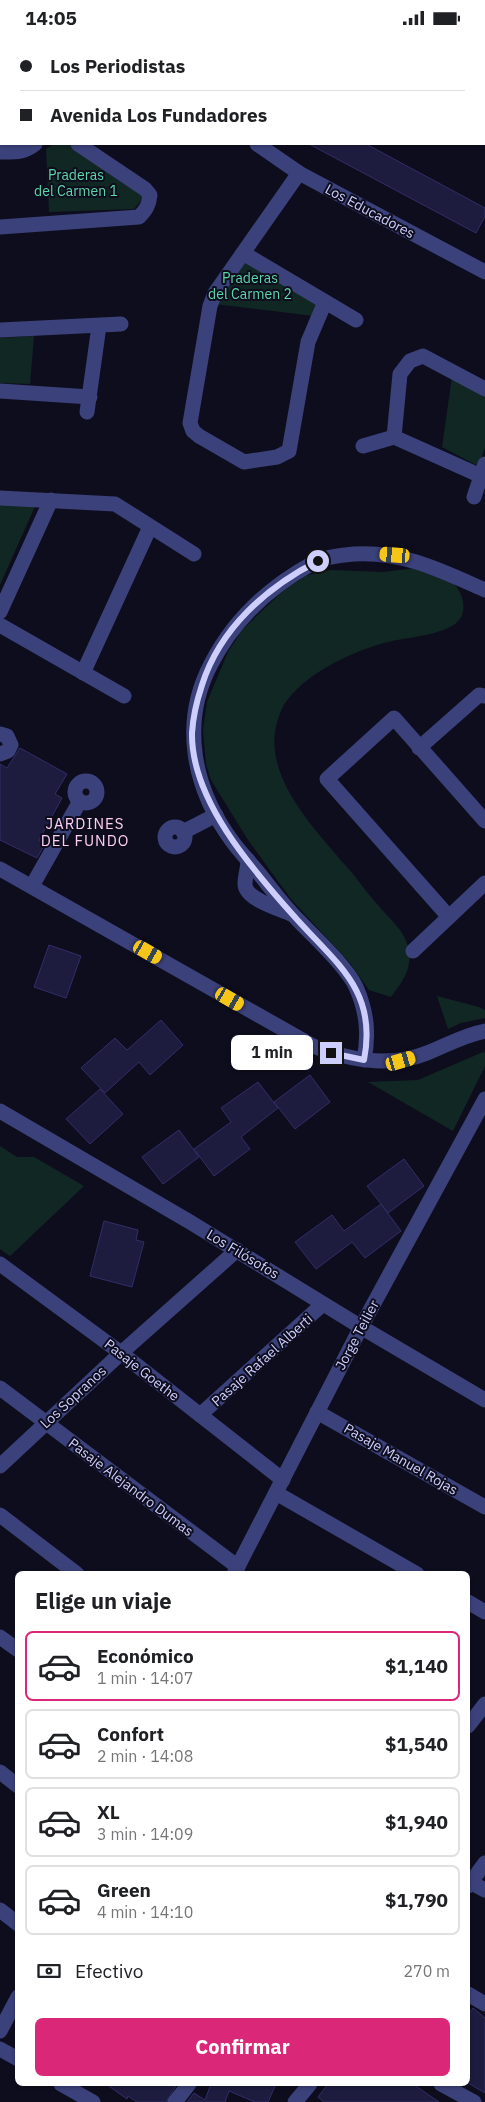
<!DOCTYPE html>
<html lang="es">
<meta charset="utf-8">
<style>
:root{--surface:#fff;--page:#f6f6f6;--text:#202124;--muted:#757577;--line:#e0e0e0;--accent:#db2777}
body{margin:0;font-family:"IBM Plex Sans",sans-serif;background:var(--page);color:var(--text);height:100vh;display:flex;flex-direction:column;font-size:19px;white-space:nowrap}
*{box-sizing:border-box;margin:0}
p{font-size:16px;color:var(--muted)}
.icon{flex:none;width:28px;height:28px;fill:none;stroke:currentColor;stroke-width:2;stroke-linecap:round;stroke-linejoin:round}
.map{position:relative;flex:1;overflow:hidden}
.sheet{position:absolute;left:15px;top:1536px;width:455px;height:515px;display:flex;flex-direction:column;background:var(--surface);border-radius:8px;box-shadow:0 1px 4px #0004}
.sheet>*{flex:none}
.top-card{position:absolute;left:0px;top:0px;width:485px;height:110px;box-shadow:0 1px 4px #0004;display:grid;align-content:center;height:110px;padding:0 20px;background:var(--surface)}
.end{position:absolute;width:22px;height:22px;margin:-11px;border:6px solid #cdcefc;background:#111;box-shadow:0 0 0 2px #111}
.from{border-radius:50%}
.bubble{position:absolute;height:35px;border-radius:8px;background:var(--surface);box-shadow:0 1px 4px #0004;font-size:16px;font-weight:800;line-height:35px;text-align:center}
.car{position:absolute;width:15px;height:30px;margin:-15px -8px;border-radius:6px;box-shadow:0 0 4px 1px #0007;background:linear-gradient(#f5c518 24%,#345 0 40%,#f5c518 0 76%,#345 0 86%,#f5c518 0)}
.top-card b{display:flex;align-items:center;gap:18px;height:48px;font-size:19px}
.top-card b+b{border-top:1px solid var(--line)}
.top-card i{width:12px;height:12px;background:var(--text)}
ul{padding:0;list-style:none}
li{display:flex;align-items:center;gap:15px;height:70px;margin:0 10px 8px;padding:0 10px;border:2px solid var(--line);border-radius:8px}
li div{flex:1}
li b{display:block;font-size:19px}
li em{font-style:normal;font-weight:800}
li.selected{border-color:var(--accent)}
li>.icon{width:45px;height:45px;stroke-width:1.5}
h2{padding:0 20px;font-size:22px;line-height:60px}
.pay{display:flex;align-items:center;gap:12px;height:55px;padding:0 20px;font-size:19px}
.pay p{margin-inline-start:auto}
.action{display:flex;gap:10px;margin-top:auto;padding:10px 20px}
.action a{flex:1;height:58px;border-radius:8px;background:var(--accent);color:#fff;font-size:20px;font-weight:800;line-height:58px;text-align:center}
.status{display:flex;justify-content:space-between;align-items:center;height:35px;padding:0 25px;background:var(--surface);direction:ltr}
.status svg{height:14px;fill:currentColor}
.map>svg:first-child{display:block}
</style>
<div class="status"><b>14:05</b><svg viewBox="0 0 49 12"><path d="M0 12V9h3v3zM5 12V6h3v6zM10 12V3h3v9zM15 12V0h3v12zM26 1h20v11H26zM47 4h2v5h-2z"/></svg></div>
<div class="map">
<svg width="485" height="2067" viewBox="0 0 485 2067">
<rect width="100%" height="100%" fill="#0e0d1e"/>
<g fill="#112723">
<polygon points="54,109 68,109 145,161 134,174 49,177 46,114"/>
<polygon points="244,223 320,268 314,281 215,269"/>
<polygon points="34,301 30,349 0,348 0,303"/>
<polygon points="452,342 485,359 485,413 478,431 442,412"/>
<polygon points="0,467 36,469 0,550"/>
<path d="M417 533C427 537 443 540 452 547 464 557 469 579 455 589 441 599 413 602 397 605 360 612 297 640 281 676 255 734 312 791 346 831 357 843 366 857 377 869 389 884 405 895 409 915 412 935 402 947 391 962L369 955 350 928 291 864 248 805 211 745 206 729 203 695 207 667 228 617 243 594 284 555 306 541 319 537 332 535 383 537Z"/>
<polygon points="437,961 479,972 485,975 485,983 461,988 448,994"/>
<polygon points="483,1017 485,1018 485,1031 453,1096 368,1047 418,1045"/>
<polygon points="0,1111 17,1122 34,1122 84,1151 10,1221 0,1214"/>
</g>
<g fill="#1d1b3e" stroke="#312e68">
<polygon points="309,109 366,109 485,173 485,181 476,198"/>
<polygon points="20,713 67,739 55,759 62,763 39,805 45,809 37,823 0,805 0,729 7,733"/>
<polygon points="49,910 81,921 66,963 34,952"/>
<polygon points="161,985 183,1010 150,1040 139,1027 105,1058 81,1033 115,1003 127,1015"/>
<polygon points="310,1040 330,1067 295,1094 274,1067"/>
<polygon points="258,1047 278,1073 241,1102 250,1114 214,1141 194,1114 231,1087 221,1073"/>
<polygon points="100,1054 123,1079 90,1109 66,1084"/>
<polygon points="179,1095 199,1122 163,1149 142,1122"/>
<polygon points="404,1124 424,1151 388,1178 367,1151"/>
<polygon points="381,1169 401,1196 365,1223 352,1207 316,1234 295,1207 332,1180 344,1196"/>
<polygon points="104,1186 138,1195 136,1205 144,1207 132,1252 90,1241"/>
<polygon points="473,1973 485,1983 485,2058 468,2048 468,1980"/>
<polygon points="106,2049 177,2049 166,2067 137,2067 128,2061 127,2064"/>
<polygon points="211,2049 276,2049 268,2067 255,2067 229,2056 225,2067 187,2067 194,2058 205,2065"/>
<polygon points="328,2049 413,2049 439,2067 324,2067 318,2062"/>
</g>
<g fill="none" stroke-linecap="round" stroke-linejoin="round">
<g stroke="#3b417a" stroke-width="15">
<polyline points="103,0 105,1"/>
<polyline points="457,0 459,1"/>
<polyline points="484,17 485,17"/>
<polyline points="257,109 299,138 485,237"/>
<path d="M0 117C14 117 24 118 35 109"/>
<polyline points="299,138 215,258 210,271 190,388 193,396 199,401 244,427 277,422 289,416 308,307 325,267"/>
<path d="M0 192 139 182C146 175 149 170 150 160L145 154 78 109"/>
<polyline points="243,218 356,285"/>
<polyline points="0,295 121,289"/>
<polyline points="0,356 90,362"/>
<polyline points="87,377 99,291"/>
<polyline points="394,402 400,339 410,326 423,321 485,354"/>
<polyline points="363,411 394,402 481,441"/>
<polyline points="474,462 485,429"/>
<polyline points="0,463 115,469 194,519"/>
<polyline points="0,577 51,465"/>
<polyline points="0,590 124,661"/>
<polyline points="83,638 150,492"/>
<polyline points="0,699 7,701 11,710 8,716 0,719"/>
<polyline points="419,713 479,660 485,661"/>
<circle cx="86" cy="757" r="11"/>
<circle cx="175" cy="802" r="10"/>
<polyline points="183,797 216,780"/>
<path d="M248 825C248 833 245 841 245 849 245 864 279 874 291 879"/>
<path d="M0 834 313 1011C349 1025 390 1033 427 1018 447 1010 464 1000 485 996"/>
<polyline points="32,851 80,766"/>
<polyline points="449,882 327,744 394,683 485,786"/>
<polyline points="413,916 485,848"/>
<path d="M364 1025C369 999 367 977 356 952 346 931 314 902 297 884 282 869 270 852 257 836 249 826 239 816 232 806 193 753 180 688 211 629 234 584 269 552 313 528 325 522 341 520 354 519 403 516 442 536 485 555"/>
<polyline points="0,1076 190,1187 361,1292 485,1365"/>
<polyline points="0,1229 121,1318 283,1445"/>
<polyline points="0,1353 238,1532"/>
<polyline points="317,1377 485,1472"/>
<polyline points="200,1380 323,1269"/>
<polyline points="0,1431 121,1318 237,1215"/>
<polyline points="276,1458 417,1539"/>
<polyline points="0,1480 77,1539"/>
<polyline points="234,1539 361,1292 485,1064"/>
<polyline points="468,1567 485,1577"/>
<polyline points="0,1602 18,1615"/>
<polyline points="468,1691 485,1669"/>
<polyline points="0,1737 18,1751"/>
<polyline points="468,1846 485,1855"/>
<polyline points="468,1851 485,1828"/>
<polyline points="0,1875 18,1889"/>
<polyline points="468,1959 485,1969"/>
<polyline points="0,1996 18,1962"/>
<polyline points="0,2014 18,2024"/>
<polyline points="61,2049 93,2067"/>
<polyline points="441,2049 474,2067"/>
<polyline points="175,2067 189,2049"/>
<polyline points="295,2067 310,2049"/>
</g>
</g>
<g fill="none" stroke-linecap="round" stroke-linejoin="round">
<path stroke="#cdcefc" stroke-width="6" d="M318 526C267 552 220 593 202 650 197 665 193 682 192 698 191 764 251 833 293 880 335 928 378 954 364 1025L331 1018"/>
</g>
<g text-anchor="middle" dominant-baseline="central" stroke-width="4" stroke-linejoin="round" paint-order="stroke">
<g font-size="14" fill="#5ed7a8" stroke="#0e0d1e">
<text x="76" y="140">Praderas<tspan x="76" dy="16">del Carmen 1</tspan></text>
<text x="250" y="243">Praderas<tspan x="250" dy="16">del Carmen 2</tspan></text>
</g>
<g font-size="14" fill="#cdcefc" stroke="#0e0d1e">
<text transform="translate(370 176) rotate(28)">Los Educadores</text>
<text transform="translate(243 1219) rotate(31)">Los Filósofos</text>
<text transform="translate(357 1300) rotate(-62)">Jorge Teilier</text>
<text transform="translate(262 1325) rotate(-42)">Pasaje Rafael Alberti</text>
<text transform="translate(142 1335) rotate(38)">Pasaje Goethe</text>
<text transform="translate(73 1362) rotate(-43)">Los Sopranos</text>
<text transform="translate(401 1424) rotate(30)">Pasaje Manuel Rojas</text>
<text transform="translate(131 1452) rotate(37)">Pasaje Alejandro Dumas</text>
</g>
<g font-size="15" letter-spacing="1" fill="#fccff2" stroke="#0e0d1e">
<text x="85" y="788">JARDINES<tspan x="85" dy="17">DEL FUNDO</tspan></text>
</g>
</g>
</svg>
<i class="end from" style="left:318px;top:526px"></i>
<i class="end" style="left:331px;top:1018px"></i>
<div class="bubble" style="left:231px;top:1000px;width:82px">1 min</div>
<i class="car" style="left:395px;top:520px;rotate:275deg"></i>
<i class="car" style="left:148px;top:917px;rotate:120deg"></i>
<i class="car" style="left:230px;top:964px;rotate:120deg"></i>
<i class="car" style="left:401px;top:1026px;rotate:74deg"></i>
<div class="top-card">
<b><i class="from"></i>Los Periodistas</b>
<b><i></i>Avenida Los Fundadores</b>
</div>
<section class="sheet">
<h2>Elige un viaje</h2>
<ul>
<li class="selected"><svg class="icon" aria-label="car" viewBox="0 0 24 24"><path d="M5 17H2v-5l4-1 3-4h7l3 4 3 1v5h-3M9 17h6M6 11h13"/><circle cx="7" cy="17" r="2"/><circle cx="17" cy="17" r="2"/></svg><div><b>Económico</b><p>1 min · 14:07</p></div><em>$1,140</em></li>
<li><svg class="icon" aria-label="car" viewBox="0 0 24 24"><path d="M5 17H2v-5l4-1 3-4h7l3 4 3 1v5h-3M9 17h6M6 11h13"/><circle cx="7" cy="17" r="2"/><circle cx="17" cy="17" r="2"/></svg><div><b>Confort</b><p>2 min · 14:08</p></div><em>$1,540</em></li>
<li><svg class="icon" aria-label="car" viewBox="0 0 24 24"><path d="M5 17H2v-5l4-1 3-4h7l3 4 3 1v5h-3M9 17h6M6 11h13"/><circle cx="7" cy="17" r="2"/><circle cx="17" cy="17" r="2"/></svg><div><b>XL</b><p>3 min · 14:09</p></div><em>$1,940</em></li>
<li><svg class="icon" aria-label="car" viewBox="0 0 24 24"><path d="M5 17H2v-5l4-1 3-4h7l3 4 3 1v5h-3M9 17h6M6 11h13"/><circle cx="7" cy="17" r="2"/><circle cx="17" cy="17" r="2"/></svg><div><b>Green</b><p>4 min · 14:10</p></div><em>$1,790</em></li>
</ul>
<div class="pay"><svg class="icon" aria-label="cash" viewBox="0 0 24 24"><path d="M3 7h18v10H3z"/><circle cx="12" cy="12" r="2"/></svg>Efectivo<p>270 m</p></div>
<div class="action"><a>Confirmar</a></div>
</section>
</div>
